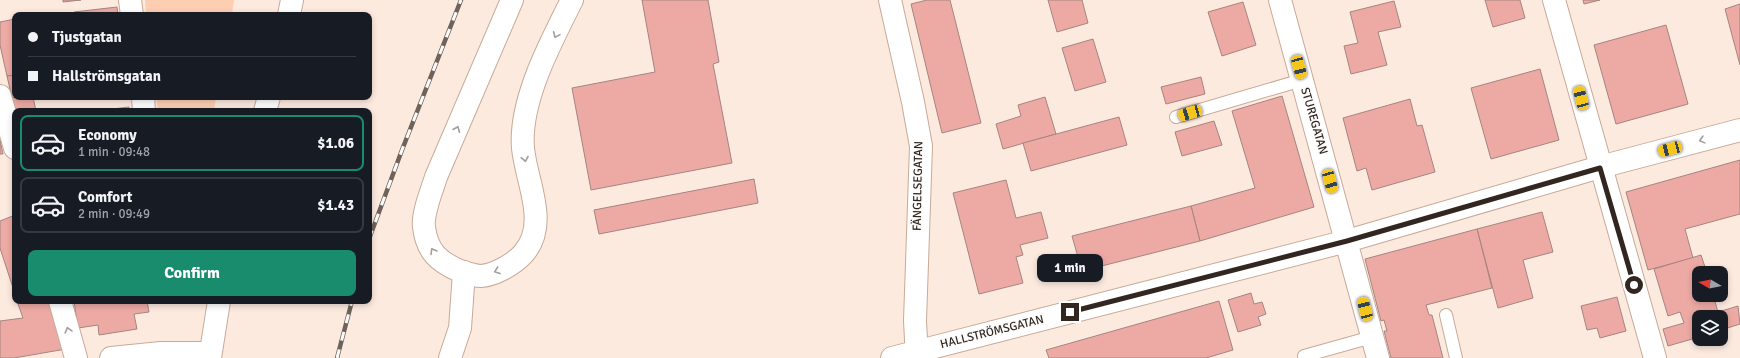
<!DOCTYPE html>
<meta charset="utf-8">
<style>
:root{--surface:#171b24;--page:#20242c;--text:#f1f3f6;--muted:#9ea1a6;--line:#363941;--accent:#188c6d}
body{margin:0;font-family:Signika,sans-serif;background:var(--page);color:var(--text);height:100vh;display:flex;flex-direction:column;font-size:15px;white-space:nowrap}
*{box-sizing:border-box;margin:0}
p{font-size:13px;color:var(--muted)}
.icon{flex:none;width:22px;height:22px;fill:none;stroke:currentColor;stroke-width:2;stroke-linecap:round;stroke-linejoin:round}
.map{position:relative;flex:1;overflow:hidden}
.details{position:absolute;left:12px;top:108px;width:360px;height:196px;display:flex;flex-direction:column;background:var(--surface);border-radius:8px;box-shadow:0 2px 6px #0003}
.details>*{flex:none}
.guide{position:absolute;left:12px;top:12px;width:360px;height:88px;border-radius:8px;box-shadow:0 2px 6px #0003;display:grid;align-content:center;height:88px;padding:0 16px;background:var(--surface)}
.needle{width:26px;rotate:279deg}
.buttons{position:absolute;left:1692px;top:266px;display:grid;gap:8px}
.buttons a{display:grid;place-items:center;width:36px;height:36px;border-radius:8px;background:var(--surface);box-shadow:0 2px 6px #0003;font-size:20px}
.end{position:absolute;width:18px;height:18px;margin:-9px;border:5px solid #322720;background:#fff;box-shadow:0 0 0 2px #fff}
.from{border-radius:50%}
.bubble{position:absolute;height:28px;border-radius:8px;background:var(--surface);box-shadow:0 2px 6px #0003;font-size:13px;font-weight:700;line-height:28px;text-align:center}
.car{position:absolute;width:12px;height:24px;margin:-12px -6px;border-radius:5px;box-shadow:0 0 3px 1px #0007;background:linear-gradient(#f5c518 24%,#345 0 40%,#f5c518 0 76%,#345 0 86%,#f5c518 0)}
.guide b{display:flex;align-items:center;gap:14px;height:38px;font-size:15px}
.guide b+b{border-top:1px solid var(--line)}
.guide i{width:10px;height:10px;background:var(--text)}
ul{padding:7px 0 0;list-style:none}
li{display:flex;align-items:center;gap:12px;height:56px;margin:0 8px 6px;padding:0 8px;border:2px solid var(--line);border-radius:8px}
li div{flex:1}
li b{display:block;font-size:15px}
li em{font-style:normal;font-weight:700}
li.selected{border-color:var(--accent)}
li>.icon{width:36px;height:36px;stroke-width:1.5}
.cta{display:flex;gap:8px;margin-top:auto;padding:8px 16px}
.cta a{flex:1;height:46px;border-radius:8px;background:var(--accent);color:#fff;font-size:16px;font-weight:700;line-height:46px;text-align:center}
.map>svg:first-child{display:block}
</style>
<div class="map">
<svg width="1740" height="358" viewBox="0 0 1740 358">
<rect width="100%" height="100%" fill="#fdeadf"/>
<g fill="#feceb2">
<polygon points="145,0 234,0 232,15 146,15"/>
<polygon points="156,97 216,97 214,111 158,111"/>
</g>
<g fill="#edaaa4" stroke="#a68480">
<polygon points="63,0 81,0 63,2"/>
<polygon points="642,0 708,0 719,62 713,64 732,163 591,190 572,88 655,72"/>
<polygon points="927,0 950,0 981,123 942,133 911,4"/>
<polygon points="1048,0 1082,0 1088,23 1057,32"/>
<polygon points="1485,0 1520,0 1525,18 1493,27"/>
<polygon points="1583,0 1600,0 1584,4"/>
<polygon points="1394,1 1401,27 1378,32 1387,65 1351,74 1344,46 1358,43 1350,12"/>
<polygon points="1243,2 1256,45 1222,56 1208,12"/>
<polygon points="1740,4 1740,65 1725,9"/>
<polygon points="117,7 118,15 75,15 74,12"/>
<polygon points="15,19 15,75 7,76 0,45 0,22"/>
<polygon points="1666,25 1688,104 1616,124 1594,45"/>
<polygon points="1093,39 1106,82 1075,91 1062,48"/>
<polygon points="1540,69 1559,140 1491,159 1471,88"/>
<polygon points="15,75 15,97 17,97 12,98 7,76"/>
<polygon points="1201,77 1205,94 1166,104 1161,87"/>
<polygon points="1282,96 1314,207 1200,241 1191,206 1255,188 1232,111"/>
<polygon points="17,97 33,97 36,111 15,111 12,98"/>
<polygon points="1045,97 1056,134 1003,149 996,124 1021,116 1018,105"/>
<polygon points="1410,99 1417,126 1422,125 1435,172 1372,190 1366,168 1357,171 1343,118"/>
<polygon points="129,107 129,111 96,111"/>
<polygon points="1119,117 1127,145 1031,171 1023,143"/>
<polygon points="1214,121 1222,145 1182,156 1175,132"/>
<polygon points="0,140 3,154 0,154"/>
<polygon points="1740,160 1740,214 1685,229 1693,258 1648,270 1626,192"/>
<polygon points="754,179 758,203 599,234 594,210"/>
<polygon points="1006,180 1016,218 1041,212 1048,238 1020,245 1023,255 1016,257 1023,283 979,294 953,193"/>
<polygon points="1191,206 1200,241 1082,271 1072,236"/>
<polygon points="1542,212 1553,252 1523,260 1533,298 1498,308 1477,229"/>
<polygon points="15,215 15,294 0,248 0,221"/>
<polygon points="1477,229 1492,288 1426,305 1429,315 1432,315 1443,358 1391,358 1384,331 1387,331 1384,320 1381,321 1365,259"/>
<polygon points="1701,255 1707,273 1699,273 1699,295 1713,295 1718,312 1738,306 1740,324 1721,330 1721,317 1699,317 1699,337 1668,346 1663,329 1684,323 1680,312 1668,316 1654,269"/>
<polygon points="1251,293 1254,304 1262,302 1266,314 1258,317 1261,325 1238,332 1228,300"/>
<polygon points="1617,297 1626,331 1600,338 1597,328 1587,330 1581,306"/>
<polygon points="17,301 52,301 66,349 14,358 0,358 0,321 23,318"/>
<polygon points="74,301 147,301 149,312 134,314 137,329 99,335 98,325 78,328"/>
<polygon points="1219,301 1233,350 1206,358 1049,358 1046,350"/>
</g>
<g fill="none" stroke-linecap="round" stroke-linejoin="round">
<g stroke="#c7aa98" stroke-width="14">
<g id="lane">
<polyline points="1176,117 1302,80"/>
<polyline points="1446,315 1456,358"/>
<polyline points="1305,358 1304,356 1372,337"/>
</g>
</g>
<g stroke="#c7aa98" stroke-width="24">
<g id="street">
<polyline points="130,0 132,15"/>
<path d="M512 0 436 177C432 190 422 214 424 227 427 252 439 262 460 271 466 273 475 276 481 276 495 275 514 264 523 254 550 224 526 182 523 148 519 101 551 42 572 0"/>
<polyline points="890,0 913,102 921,146 915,321 917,358"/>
<polyline points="1280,0 1378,358"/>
<polyline points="1554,0 1655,358"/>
<polyline points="0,96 15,148"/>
<polyline points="143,97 144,111"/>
<polyline points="60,301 76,358"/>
<polyline points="111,358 161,353 210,353"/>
<polyline points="450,358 460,328 464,272"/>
<polyline points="892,358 1347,241 1600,167 1740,130"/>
</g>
</g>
<g stroke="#c7aa98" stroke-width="24">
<g id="secondary">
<polyline points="289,15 292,0"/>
<polyline points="265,111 269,97"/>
<polyline points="210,358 219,301"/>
</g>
</g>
<use href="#lane" stroke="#fff" stroke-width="12"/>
<use href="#street" stroke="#fff" stroke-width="22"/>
<use href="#secondary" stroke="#fff" stroke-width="22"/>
<g stroke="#6f625a" stroke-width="4.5">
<g id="rail">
<polyline points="369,239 402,150 461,0"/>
<polyline points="337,358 352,301"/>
</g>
</g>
<use href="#rail" stroke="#fbfbfb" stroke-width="3" stroke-dasharray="9" stroke-linecap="butt"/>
</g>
<defs><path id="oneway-chevron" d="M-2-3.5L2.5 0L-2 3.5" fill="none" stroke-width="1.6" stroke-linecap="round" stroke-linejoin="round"/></defs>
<g stroke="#a39e9b">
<use href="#oneway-chevron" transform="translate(556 35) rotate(114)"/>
<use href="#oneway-chevron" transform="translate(457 129) rotate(-67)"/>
<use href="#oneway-chevron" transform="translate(1702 140) rotate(165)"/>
<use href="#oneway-chevron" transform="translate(525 159) rotate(79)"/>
<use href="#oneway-chevron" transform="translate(433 251) rotate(-121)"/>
<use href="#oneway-chevron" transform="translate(497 271) rotate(160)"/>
<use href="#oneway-chevron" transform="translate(68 330) rotate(-106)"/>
</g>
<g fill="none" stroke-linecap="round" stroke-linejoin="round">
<polyline stroke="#322720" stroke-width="5" points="1070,312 1347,241 1600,168 1634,285"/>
</g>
<g text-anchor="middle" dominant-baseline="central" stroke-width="3" stroke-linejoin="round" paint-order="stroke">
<g font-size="12" fill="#322720" stroke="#fbfbfb">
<text transform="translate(1314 121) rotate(74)">STUREGATAN</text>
<text transform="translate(918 186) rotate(-89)">FÄNGELSEGATAN</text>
<text transform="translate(992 332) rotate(-14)">HALLSTRÖMSGATAN</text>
</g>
</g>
</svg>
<div class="buttons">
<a><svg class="needle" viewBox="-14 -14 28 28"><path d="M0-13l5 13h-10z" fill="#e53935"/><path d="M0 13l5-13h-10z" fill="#9ea1a6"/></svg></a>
<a><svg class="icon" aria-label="layers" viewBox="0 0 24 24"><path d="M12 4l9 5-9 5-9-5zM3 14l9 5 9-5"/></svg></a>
</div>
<i class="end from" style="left:1634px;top:285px"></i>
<i class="end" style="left:1070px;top:312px"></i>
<div class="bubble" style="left:1037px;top:254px;width:66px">1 min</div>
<i class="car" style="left:1299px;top:67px;rotate:165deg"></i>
<i class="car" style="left:1581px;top:98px;rotate:345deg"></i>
<i class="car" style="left:1190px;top:113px;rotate:254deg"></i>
<i class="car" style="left:1670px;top:149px;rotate:255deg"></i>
<i class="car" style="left:1330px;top:181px;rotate:164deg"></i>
<i class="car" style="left:1365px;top:309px;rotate:345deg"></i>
<div class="guide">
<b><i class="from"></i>Tjustgatan</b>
<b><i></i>Hallströmsgatan</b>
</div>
<section class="details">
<ul>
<li class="selected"><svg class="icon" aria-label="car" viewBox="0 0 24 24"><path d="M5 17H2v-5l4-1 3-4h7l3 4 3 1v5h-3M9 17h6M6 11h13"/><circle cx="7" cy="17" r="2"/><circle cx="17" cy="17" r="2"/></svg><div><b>Economy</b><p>1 min · 09:48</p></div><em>$1.06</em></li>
<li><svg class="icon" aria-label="car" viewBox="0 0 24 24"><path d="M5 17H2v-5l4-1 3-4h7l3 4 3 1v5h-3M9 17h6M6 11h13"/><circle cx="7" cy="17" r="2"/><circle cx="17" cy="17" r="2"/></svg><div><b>Comfort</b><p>2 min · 09:49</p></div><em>$1.43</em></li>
</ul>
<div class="cta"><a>Confirm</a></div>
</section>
</div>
